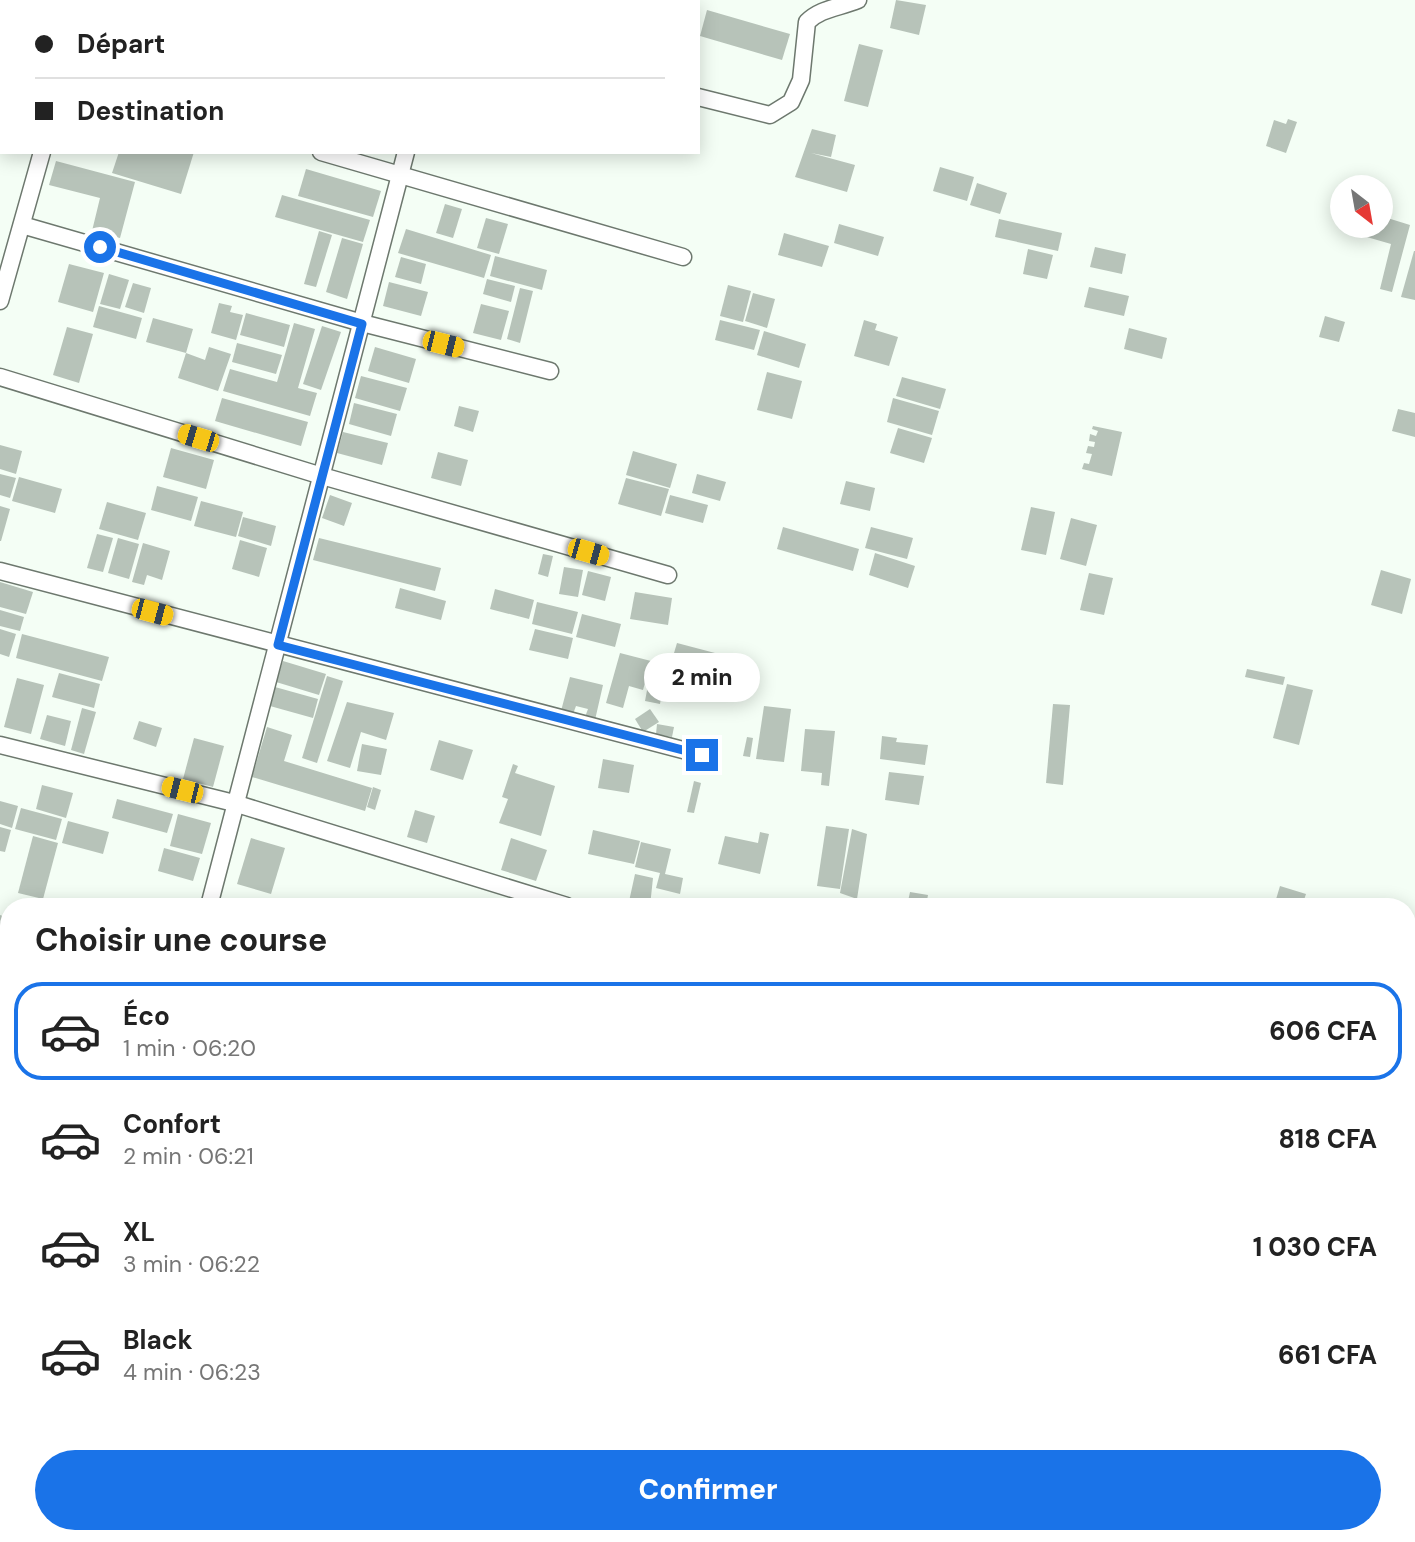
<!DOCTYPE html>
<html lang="fr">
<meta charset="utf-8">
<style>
:root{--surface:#fff;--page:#f6f6f6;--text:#222;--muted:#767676;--line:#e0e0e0;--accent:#1a73e8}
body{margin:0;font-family:"DM Sans",sans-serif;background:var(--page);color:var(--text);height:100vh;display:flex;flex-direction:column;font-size:26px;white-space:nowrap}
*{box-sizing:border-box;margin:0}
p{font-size:23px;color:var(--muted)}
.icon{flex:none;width:38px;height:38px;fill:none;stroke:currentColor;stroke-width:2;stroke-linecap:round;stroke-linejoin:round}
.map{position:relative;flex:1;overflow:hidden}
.panel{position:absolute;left:0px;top:898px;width:1416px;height:646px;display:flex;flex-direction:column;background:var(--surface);border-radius:28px 28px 0 0;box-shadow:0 4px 18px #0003}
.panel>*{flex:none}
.banner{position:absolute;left:0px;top:0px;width:700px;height:154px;box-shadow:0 4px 18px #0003;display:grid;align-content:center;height:154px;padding:0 35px;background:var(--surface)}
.needle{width:46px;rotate:149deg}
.buttons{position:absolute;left:1330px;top:175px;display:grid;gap:14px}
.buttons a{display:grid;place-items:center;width:63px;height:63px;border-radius:50%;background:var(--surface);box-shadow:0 4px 18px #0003;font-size:35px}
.end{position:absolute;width:32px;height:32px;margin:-16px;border:9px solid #1a73e8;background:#fff;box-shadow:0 0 0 4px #fff}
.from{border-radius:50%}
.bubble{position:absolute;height:49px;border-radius:24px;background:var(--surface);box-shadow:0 4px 18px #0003;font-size:23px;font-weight:800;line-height:49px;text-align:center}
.car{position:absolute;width:21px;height:42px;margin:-21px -10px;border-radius:9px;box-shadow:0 0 5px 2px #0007;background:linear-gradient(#f5c518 24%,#345 0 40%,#f5c518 0 76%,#345 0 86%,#f5c518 0)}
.banner b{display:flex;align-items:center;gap:24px;height:66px;font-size:26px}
.banner b+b{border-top:2px solid var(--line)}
.banner i{width:18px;height:18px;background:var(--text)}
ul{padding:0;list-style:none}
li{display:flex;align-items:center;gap:21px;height:98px;margin:0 14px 10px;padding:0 21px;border:4px solid transparent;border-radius:28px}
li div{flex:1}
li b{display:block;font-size:26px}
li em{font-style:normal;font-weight:800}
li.selected{border-color:var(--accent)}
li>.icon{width:63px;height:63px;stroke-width:1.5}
h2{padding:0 35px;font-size:32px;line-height:84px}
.button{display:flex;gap:14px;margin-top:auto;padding:14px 35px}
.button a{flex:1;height:80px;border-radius:42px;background:var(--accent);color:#fff;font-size:28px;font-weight:800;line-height:80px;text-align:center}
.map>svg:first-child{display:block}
</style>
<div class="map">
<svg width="1415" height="1542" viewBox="0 0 1415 1542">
<rect width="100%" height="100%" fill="#f4fef5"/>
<g fill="#b7c3b9">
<polygon points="896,0 926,5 919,35 890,28"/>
<polygon points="707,10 790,34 782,60 700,36"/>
<polygon points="859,44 883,50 868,107 844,101"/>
<polygon points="1288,119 1297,122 1286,153 1266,146 1274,120 1286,124"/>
<polygon points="812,129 836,135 831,157 811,153 855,165 847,192 795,177"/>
<polygon points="119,152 194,152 181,194 112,173"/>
<polygon points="56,161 135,182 120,238 92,231 100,198 49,185"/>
<polygon points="940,167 974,177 967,201 933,191"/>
<polygon points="306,169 381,191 373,217 298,196"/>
<polygon points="977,183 1007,193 1000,214 970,205"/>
<polygon points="282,195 370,220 363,242 275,217"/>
<polygon points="445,204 462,209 453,238 436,233"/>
<polygon points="1381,216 1410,225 1392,292 1380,289 1391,244 1346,231 1348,226 1381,226"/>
<polygon points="486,218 508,224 499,254 477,248"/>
<polygon points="999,219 1062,233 1058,251 995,237"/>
<polygon points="839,224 884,237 878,256 834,243"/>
<polygon points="406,229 491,255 484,278 398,253"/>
<polygon points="319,231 332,235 316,287 304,284"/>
<polygon points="784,233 829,246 822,267 778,255"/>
<polygon points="342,238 363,244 347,299 326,292"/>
<polygon points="1095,247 1126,254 1122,274 1090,267"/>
<polygon points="1028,249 1053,255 1047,279 1023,274"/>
<polygon points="1414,251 1415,251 1415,300 1401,297"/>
<polygon points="495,256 547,270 542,290 490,276"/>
<polygon points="401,257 426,264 421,284 395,277"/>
<polygon points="69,264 104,273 93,312 58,302"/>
<polygon points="109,274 129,280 120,309 100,304"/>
<polygon points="487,279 515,286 511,302 483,294"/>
<polygon points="389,282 428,292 421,316 383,306"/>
<polygon points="133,283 151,288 144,313 125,307"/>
<polygon points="728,285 751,291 743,322 720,316"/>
<polygon points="1089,287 1129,296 1124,316 1084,307"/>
<polygon points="520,288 533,291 520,343 507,339"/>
<polygon points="753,293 775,299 767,328 745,321"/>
<polygon points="219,303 232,306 230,312 243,315 236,340 211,333"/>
<polygon points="481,304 509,311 501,340 473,333"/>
<polygon points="99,306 142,318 136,339 93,327"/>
<polygon points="246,313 290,325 284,347 240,335"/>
<polygon points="1325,316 1345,322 1339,342 1319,337"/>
<polygon points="153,318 193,329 186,353 205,360 209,347 231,354 218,391 178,378 186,353 146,342"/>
<polygon points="720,320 760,330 754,350 715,340"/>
<polygon points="864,320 877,324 875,330 898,337 889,366 854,356"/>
<polygon points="294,323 315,329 298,388 317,393 310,416 223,391 230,369 277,382"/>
<polygon points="322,326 341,332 321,390 303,384"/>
<polygon points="67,327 93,334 79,383 53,375"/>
<polygon points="1129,328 1167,338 1162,359 1124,349"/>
<polygon points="764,331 806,344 799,368 757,355"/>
<polygon points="237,343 282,355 276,374 232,362"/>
<polygon points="375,347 416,359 409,383 368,371"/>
<polygon points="767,372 802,381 792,419 757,410"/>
<polygon points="361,376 407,388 400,411 355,398"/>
<polygon points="902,377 946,389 940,409 896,396"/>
<polygon points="222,398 308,422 301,446 215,421"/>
<polygon points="893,398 939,411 932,435 887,422"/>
<polygon points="354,403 397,414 391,436 349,424"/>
<polygon points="459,406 479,411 473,432 454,426"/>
<polygon points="1398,409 1415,413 1415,437 1392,431"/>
<polygon points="1093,426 1122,432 1112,476 1082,469 1084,463 1089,464 1092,454 1086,453 1088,446 1094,447 1095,442 1089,441 1090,434 1096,436 1098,431 1092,429"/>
<polygon points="898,428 932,438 924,463 890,453"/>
<polygon points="343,432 388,443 382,465 337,453"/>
<polygon points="0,445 22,451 16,474 0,469"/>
<polygon points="171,448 214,460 206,489 163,477"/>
<polygon points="633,451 677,464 670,488 626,475"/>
<polygon points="438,452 468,460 461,486 431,478"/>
<polygon points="0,474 16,478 10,498 0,495"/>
<polygon points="697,474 726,482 720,501 692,493"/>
<polygon points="19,477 62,489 55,513 12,501"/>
<polygon points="626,478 669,489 661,516 618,504"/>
<polygon points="846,481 875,488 870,511 840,504"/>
<polygon points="157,486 198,497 191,521 151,510"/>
<polygon points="330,495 352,503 344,526 322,518"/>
<polygon points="670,495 708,505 703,523 665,513"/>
<polygon points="201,501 243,512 236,537 194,526"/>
<polygon points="107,502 146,513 138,540 99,529"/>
<polygon points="0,506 10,509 1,541 0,541"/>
<polygon points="1031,507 1055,512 1046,555 1021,550"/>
<polygon points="243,517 276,526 271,546 238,536"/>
<polygon points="1071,518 1097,525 1086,566 1060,559"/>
<polygon points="783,527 859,549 853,571 777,549"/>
<polygon points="871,527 913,538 907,559 865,548"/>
<polygon points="97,534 113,538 103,572 87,568"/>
<polygon points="118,538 139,544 129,579 108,573"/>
<polygon points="319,538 441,568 435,591 313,560"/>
<polygon points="240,540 267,548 259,577 232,569"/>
<polygon points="143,543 170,551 162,580 147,575 144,585 132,582"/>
<polygon points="875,553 915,566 908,588 869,575"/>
<polygon points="543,554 553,556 548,577 538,574"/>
<polygon points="564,567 583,570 578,597 559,594"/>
<polygon points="1381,570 1411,579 1402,614 1371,605"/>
<polygon points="588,571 611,577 605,601 582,595"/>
<polygon points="1089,573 1113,578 1104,615 1080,610"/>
<polygon points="0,582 33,592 26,614 0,607"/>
<polygon points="400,588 446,601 441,620 395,608"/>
<polygon points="495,589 534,600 529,619 490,609"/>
<polygon points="635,592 672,598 668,625 630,619"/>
<polygon points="537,602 578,612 572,634 532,624"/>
<polygon points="0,610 24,617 20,631 0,626"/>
<polygon points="582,614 621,624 615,647 576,637"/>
<polygon points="0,629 16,634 9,657 0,654"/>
<polygon points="535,629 573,638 568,659 529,650"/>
<polygon points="22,634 109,657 102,681 16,658"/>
<polygon points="677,643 715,653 710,673 671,663"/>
<polygon points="620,653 651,661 643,690 629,686 623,708 606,703"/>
<polygon points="283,661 326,674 319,695 276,682"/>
<polygon points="652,664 666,666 660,704 645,701"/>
<polygon points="1247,669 1285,677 1283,685 1245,677"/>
<polygon points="59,673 100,684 94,708 52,697"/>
<polygon points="327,676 343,681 317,763 302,758"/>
<polygon points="570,677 603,685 595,720 585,717 588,709 576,706 573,714 561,711"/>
<polygon points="689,677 714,683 709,701 685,696"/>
<polygon points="17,678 44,685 31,734 4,727"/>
<polygon points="1287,684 1313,690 1299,745 1273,738"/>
<polygon points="275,687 318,699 313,718 270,706"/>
<polygon points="347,702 394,713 386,740 361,732 350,768 327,761"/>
<polygon points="1053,704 1070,705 1063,785 1046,783"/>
<polygon points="764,706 791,709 784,762 756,759"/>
<polygon points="82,708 96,712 84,754 71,750"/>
<polygon points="650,709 659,722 643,732 635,719"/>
<polygon points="47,715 71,721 65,746 40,739"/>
<polygon points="139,721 162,728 156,747 133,739"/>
<polygon points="657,724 674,727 672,737 656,734"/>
<polygon points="267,727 292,735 284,761 372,788 365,811 252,777"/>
<polygon points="805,729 835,731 829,786 821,785 822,773 801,771"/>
<polygon points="882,736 897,738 896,742 928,745 925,765 880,759"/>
<polygon points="747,737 753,738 750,757 743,756"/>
<polygon points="194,738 224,746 213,787 183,779"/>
<polygon points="439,740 473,750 463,780 430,770"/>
<polygon points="362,744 387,749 381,775 357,771"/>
<polygon points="603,759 634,765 629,793 598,788"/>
<polygon points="513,764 518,766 515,773 555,786 541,836 499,823 508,799 502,797"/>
<polygon points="889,772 924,776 919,805 885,800"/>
<polygon points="694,781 701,783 694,813 687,812"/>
<polygon points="42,785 73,793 66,818 36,809"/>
<polygon points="373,787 381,790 375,810 367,807"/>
<polygon points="117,799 173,814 167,833 112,818"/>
<polygon points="0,801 18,806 12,828 0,824"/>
<polygon points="21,808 62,819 56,840 15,829"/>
<polygon points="415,810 435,816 427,843 407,837"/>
<polygon points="178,814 211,823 202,854 170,846"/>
<polygon points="68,821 109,832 103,854 62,843"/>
<polygon points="826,826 849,829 840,889 817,886"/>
<polygon points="0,827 11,830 5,852 0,851"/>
<polygon points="852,829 867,834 857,899 840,893"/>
<polygon points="593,830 640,841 634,864 588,854"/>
<polygon points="760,832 769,834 760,874 718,864 725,836 758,843"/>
<polygon points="33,836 58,843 43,899 18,893"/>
<polygon points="251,838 285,848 271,894 237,884"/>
<polygon points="511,838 547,850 536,881 501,870"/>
<polygon points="641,842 671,849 665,874 683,878 680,894 656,888 660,873 635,867"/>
<polygon points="164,848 200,858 193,881 158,871"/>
<polygon points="635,874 653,878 650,906 628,906"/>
<polygon points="1280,886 1306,894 1302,906 1274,906"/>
<polygon points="910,892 928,895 926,906 907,906"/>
<polygon points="0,915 9,918 0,943"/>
<polygon points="9,1022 9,1073 0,1071 0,1051"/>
<polygon points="0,1073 9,1075 9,1102 0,1099"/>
<polygon points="1407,1088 1415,1090 1415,1112 1407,1110"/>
<polygon points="0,1117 9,1119 8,1140 0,1138"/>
<polygon points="0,1177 9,1180 9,1193 1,1220"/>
<polygon points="0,1227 9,1229 9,1257 0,1254"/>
<polygon points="0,1385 9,1387 1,1414 0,1414"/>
<polygon points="1414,1426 1415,1427 1415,1479 1407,1476 1407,1450"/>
<polygon points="0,1475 9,1478 9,1495 3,1510 0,1509"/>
<polygon points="82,1535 108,1535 106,1542 80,1542"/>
<polygon points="217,1535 252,1535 250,1542 215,1542"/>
</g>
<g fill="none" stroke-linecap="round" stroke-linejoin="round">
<g stroke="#6d786e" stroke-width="19">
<g id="minor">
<polyline points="323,0 329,2"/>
<polyline points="90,2 90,0"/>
<polyline points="447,2 447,0"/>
<polyline points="0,64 2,64"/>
<path d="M698 97 770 115 791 102 801 80 807 22C821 8 839 8 858 0"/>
<polyline points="321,152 683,257"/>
<polyline points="22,225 362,323 550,371"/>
<polyline points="0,301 42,152"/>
<polyline points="0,377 322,476 668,575"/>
<polyline points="0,571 702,755"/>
<polyline points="0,745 234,803 567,906"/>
<polyline points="209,906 406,152"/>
<polyline points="0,981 9,983"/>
<polyline points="0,1169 9,1172"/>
<polyline points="0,1339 9,1341"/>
<polyline points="1407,1389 1415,1391"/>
<polyline points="1293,1535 1307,1542"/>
<polyline points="19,1542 21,1535"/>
<polyline points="206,1542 208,1535"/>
<polyline points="410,1542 410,1535"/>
</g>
</g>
<use href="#minor" stroke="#fff" stroke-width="16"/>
</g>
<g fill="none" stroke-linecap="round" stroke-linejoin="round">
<polyline stroke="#1a73e8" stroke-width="9" points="100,247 362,324 278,645 702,755"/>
</g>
</svg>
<div class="buttons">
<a><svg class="needle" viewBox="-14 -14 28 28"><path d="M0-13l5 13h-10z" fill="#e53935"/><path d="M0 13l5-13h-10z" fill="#767676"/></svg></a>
</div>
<i class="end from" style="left:100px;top:247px"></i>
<i class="end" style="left:702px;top:755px"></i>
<div class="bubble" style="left:644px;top:653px;width:116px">2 min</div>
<i class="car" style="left:443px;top:344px;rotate:104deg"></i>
<i class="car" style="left:198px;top:438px;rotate:287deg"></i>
<i class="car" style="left:588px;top:552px;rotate:106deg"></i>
<i class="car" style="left:152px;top:612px;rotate:105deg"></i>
<i class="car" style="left:182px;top:790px;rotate:284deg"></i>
<div class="banner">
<b><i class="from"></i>Départ</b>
<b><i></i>Destination</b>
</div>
<section class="panel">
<h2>Choisir une course</h2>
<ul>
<li class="selected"><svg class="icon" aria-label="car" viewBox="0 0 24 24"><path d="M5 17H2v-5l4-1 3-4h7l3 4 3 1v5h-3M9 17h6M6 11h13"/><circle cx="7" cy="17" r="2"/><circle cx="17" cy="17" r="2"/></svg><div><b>Éco</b><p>1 min · 06:20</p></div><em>606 CFA</em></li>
<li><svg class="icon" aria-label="car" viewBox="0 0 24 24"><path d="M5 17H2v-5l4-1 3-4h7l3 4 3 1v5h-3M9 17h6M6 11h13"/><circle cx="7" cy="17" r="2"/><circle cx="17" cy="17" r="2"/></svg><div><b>Confort</b><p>2 min · 06:21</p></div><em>818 CFA</em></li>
<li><svg class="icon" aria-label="car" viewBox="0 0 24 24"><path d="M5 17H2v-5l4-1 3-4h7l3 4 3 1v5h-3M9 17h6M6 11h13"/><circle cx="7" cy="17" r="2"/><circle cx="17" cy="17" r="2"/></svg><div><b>XL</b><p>3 min · 06:22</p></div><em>1 030 CFA</em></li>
<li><svg class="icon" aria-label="car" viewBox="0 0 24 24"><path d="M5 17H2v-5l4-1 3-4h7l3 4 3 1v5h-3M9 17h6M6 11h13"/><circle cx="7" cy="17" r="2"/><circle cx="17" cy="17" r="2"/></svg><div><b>Black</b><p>4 min · 06:23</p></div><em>661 CFA</em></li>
</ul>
<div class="button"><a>Confirmer</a></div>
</section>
</div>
